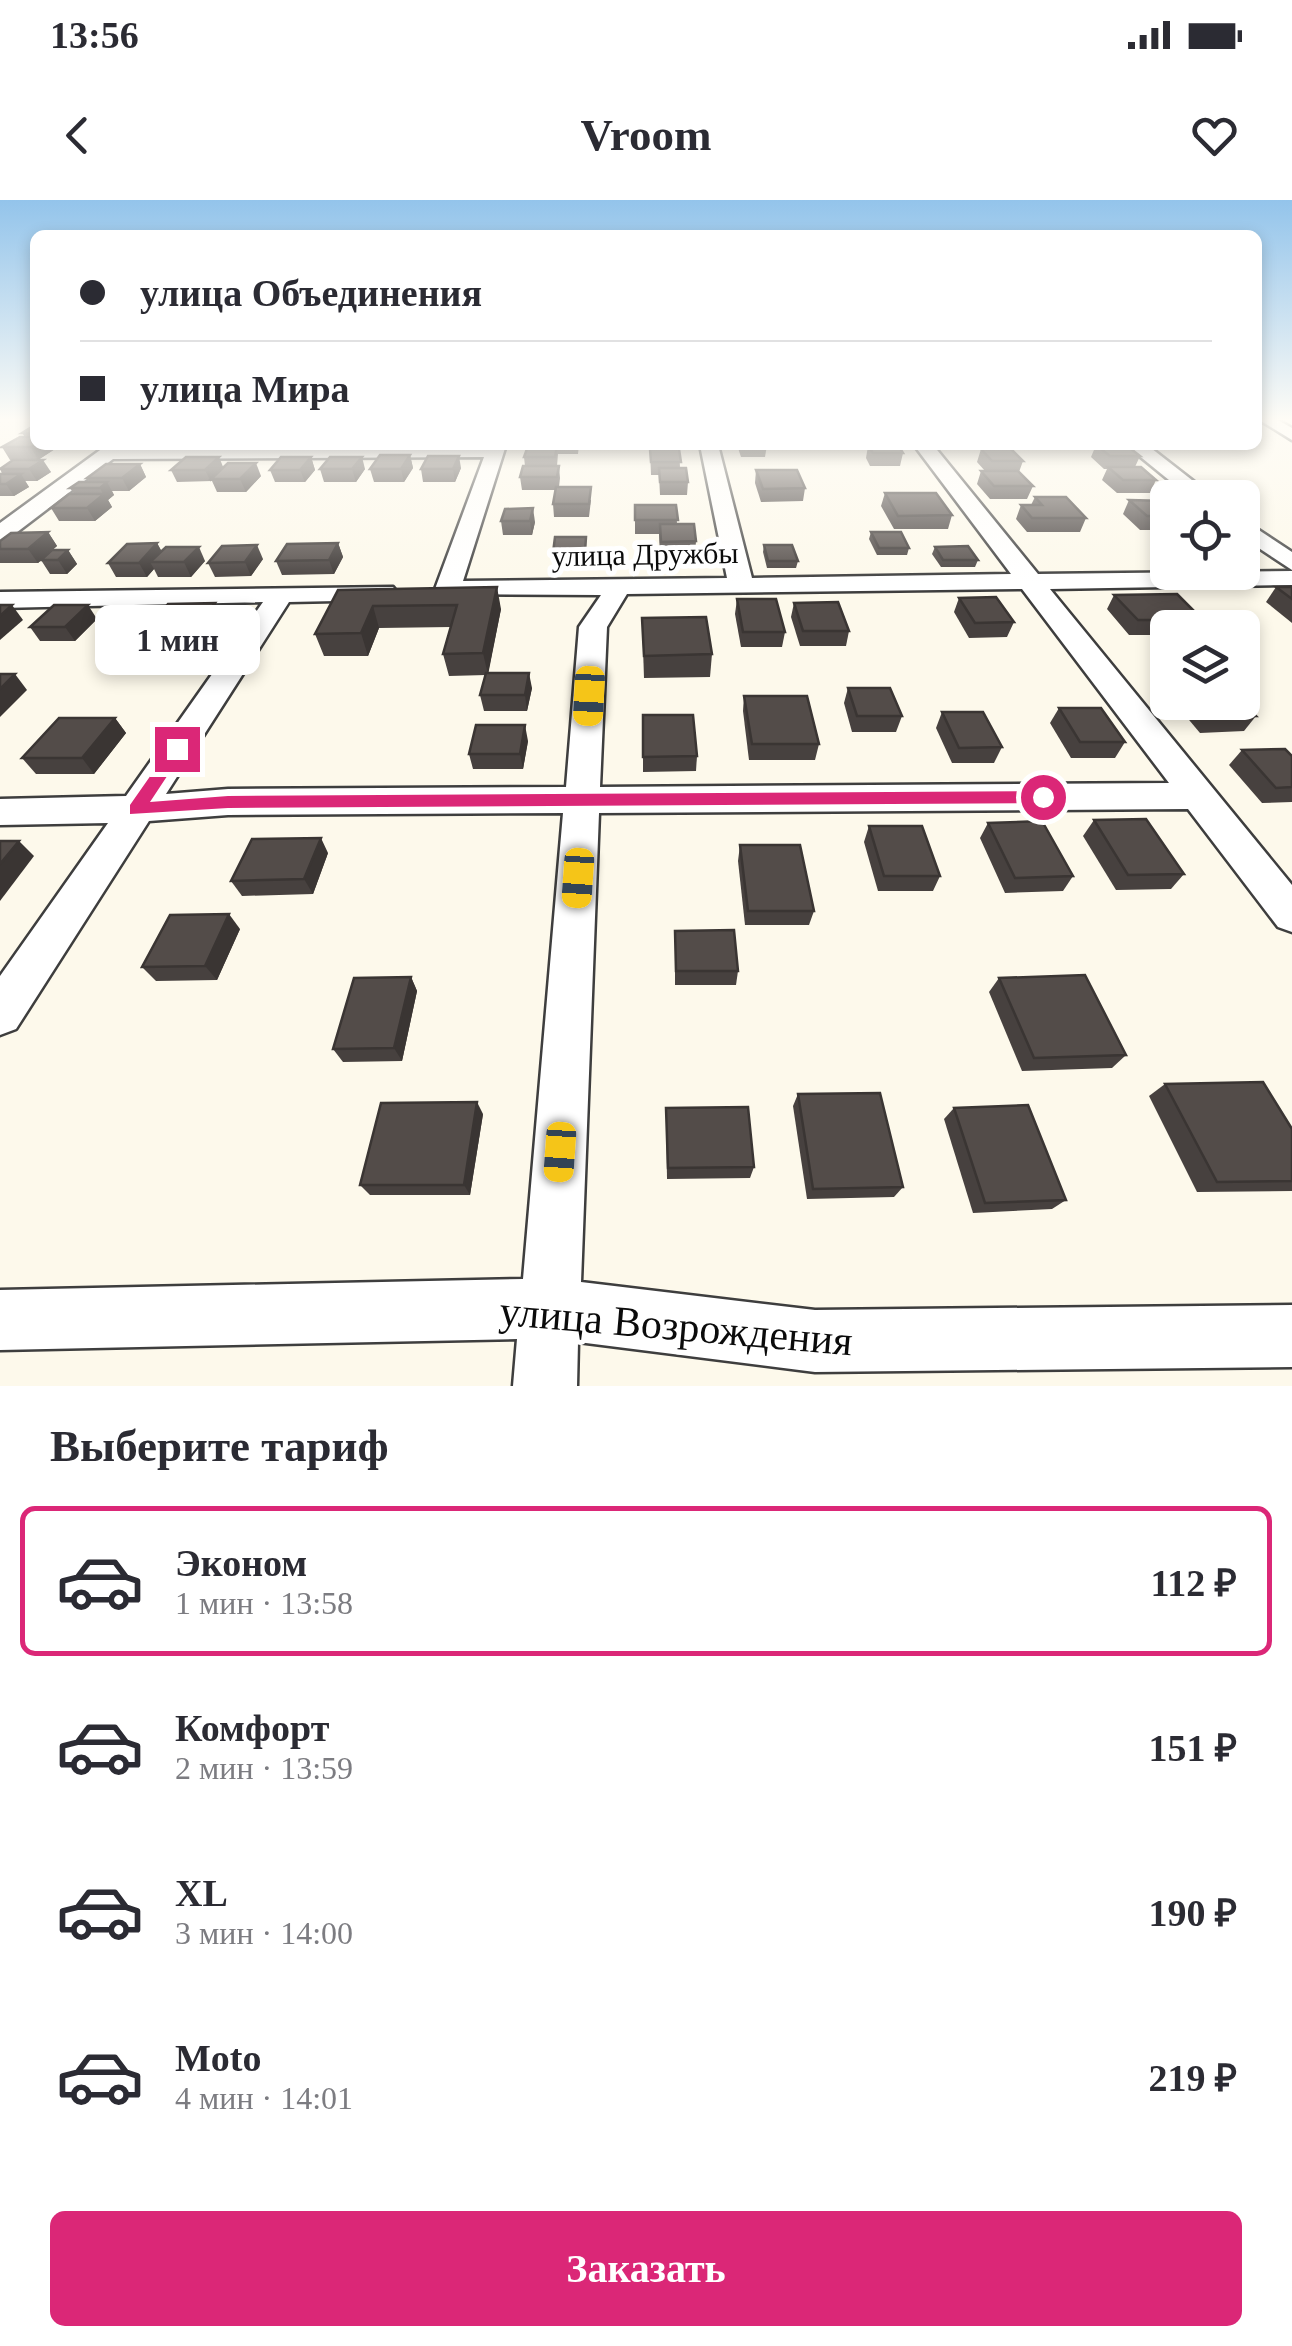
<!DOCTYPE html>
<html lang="ru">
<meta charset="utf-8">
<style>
:root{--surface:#fff;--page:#f7f7f7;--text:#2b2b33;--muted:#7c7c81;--line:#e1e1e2;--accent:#db2777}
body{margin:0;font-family:Georgia,serif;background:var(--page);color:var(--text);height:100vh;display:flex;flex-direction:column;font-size:38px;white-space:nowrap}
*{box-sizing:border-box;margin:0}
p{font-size:32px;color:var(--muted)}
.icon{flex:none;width:55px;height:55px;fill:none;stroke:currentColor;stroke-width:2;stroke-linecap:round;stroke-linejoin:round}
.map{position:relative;height:1186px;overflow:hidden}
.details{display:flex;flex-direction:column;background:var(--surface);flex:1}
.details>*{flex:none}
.hud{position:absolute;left:30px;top:30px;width:1232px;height:220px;border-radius:15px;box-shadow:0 5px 15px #0003;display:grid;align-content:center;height:220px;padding:0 50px;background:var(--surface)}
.fabs{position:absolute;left:1150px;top:280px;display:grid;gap:20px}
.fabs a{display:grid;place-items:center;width:110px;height:110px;border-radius:15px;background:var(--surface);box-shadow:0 5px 15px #0003;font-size:50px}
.end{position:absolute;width:45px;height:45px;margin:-22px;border:12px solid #db2777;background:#fff;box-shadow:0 0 0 5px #fff}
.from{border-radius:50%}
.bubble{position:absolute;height:70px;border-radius:15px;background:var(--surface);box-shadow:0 5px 15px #0003;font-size:32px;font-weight:800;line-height:70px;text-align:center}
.car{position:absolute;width:30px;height:60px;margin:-30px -15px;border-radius:12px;box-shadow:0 0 8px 2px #0007;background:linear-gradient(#f5c518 24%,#345 0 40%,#f5c518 0 76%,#345 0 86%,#f5c518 0)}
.hud b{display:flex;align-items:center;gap:35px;height:95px;font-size:38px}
.hud b+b{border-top:2px solid var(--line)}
.hud i{width:25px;height:25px;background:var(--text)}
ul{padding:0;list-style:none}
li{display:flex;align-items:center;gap:30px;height:150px;margin:0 20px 15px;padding:0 30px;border:5px solid transparent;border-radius:15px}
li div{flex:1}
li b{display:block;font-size:38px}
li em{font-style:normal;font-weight:800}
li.on{border-color:var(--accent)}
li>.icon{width:90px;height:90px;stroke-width:1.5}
h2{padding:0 50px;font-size:45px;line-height:120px}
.action{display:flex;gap:20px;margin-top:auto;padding:20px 50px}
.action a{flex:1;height:115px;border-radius:15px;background:var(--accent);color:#fff;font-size:40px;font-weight:800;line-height:115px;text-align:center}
.status{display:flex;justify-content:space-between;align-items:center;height:70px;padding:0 50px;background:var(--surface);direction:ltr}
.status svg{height:28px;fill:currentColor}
header{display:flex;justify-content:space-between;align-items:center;height:130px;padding:0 50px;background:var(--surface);font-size:45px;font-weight:800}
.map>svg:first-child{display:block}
</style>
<div class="status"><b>13:56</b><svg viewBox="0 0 49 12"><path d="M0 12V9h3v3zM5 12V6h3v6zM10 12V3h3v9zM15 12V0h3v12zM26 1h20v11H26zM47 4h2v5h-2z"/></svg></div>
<header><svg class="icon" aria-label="back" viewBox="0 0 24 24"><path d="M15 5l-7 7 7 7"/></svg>Vroom<svg class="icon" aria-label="heart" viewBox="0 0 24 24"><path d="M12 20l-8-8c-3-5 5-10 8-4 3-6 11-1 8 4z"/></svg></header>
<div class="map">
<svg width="1292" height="1186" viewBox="0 0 1292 1186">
<rect width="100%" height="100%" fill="#fdf9eb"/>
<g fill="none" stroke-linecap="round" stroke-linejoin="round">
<g stroke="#3e3e3e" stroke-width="5">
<g id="minor">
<polygon points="1258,219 1276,219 1292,228 1292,240"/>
<path d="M107 245H506L463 381 727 378 700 245H718L752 378 1011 374 914 245H933L1038 374 1292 371V385L1050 389 1292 685V732L1278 727 1188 609 599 613 581 1082 815 1110 1292 1105V1167L815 1172 578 1142 577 1186H513L517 1139 0 1150V1090L523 1079 563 613 228 615 149 621 16 829 0 835V776L108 623 0 625V599L126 596 263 402 0 408V392L393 387 397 392 393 397 384 400 289 402 166 594 228 589 566 587 579 427 601 395 439 394 435 389 484 257 113 259 8 339 0 341V323ZM1022 389 1169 583 600 587 607 427 627 394Z"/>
<polygon points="1126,245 1147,245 1215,298 1191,298"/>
<polygon points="1242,319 1292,352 1292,370 1242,337"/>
</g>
</g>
<use href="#minor" fill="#fff" fill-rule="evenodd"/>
</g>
<g fill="#47413f">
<polygon points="35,225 35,245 53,245 55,249 38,260 51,272 37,281 25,281 29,287 14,296 0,296 0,274 2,274 0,268 13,260 10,260 2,247 25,237 22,233"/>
<polygon points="540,245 579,245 578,254 558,254 557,266 559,266 560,278 559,287 591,300 589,317 554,317 553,304 555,290 522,290 520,277 525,266 524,257"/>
<polygon points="653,245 679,245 680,268 688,282 687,295 660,295 659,275 651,275 650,249 653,249"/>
<polygon points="737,245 767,245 765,257 741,257"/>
<polygon points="1096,245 1140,256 1135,267 1156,280 1150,293 1117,293 1102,280 1107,269 1104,269 1091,257"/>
<polygon points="868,246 903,253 900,266 870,266 866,258"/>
<polygon points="981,249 1023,261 1019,272 1033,286 1027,299 990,299 977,284 981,271 985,271 977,262"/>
<polygon points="410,255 413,268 404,282 374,282 370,269"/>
<polygon points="311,257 315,270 305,282 275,282 270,270"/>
<polygon points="140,264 146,277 129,291 112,291 114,295 108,300 112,307 95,321 59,321 51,308 74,294 70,288 89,282 87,278"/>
<polygon points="223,267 261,276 246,292 217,292 212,281 177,282 171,270"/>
<polygon points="461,268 455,282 423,282 421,269"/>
<polygon points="320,269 365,269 356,282 324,282"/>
<polygon points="756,270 805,288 803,301 761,302 755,283"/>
<polygon points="885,293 952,315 948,329 894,329 881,306"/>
<polygon points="1035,297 1086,318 1080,332 1027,332 1016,319 1021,305 1031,305"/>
<polygon points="1129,300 1168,301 1168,330 1140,330 1123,314"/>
<polygon points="635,305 676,305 677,324 696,341 695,355 660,356 659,334 635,334"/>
<polygon points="501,321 535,322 532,335 503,335"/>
<polygon points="48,332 57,346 52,350 68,350 77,364 67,374 50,374 41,360 38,363 0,363 0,341"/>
<polygon points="871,332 909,348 907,355 877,355 869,339"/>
<polygon points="157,343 161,351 205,361 191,377 158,377 154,369 147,377 116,377 108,363"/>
<polygon points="338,343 343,357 334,374 282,375 276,361"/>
<polygon points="764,345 798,361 796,368 767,368 763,352"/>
<polygon points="935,347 978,360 975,367 941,367 932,354"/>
<polygon points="587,351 586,366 554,367 553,353"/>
<polygon points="263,359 251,376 215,377 208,363"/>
<polygon points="1276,387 1292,387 1292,423 1266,402"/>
<polygon points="338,390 501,409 488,473 532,488 527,511 484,511 480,495 486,475 449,476 443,454 451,427 379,428 368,456 324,456 315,434"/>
<polygon points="1114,395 1203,420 1198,428 1168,428 1168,435 1129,435 1107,409"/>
<polygon points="959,398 1014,422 1007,437 969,438 954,412"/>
<polygon points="737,399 785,432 782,447 741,447 735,414"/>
<polygon points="794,403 849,431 846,446 800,446 791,417"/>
<polygon points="223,418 206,441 158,441 149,427"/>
<polygon points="642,418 712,454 710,477 644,478"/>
<polygon points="97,419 75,441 40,441 30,427"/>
<polygon points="848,488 902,516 896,532 852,532 844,503"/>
<polygon points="744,496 819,544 815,560 749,560 743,511"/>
<polygon points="1174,502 1242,502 1256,516 1244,531 1200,533"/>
<polygon points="1059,508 1125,542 1115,558 1071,558 1050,523"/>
<polygon points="942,512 1002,547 994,563 952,563 936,528"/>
<polygon points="643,515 697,556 696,571 643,572"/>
<polygon points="115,518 126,533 94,574 36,574 22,558"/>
<polygon points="528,541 523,569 473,569 469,554"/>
<polygon points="1242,550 1292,556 1292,602 1262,603 1229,565"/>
<polygon points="1094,620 1184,674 1171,689 1116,690 1083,636"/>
<polygon points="988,623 1073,676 1063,691 1005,693 980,638"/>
<polygon points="869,626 940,676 933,691 878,691 864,642"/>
<polygon points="740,645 814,711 809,725 745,725 738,661"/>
<polygon points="328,653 313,694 242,696 231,681"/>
<polygon points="240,729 217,780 156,781 142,767"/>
<polygon points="675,731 738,771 736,785 675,785"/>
<polygon points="411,777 417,791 402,861 343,862 333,849"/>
<polygon points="999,778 1126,855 1112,868 1022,871 989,792"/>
<polygon points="1165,884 1292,929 1292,991 1197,992 1149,896"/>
<polygon points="798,894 903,987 894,997 807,999 793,906"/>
<polygon points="666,908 754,967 750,978 667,979"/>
<polygon points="954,908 1066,1000 1052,1009 973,1013 944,919"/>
<polygon points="483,914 470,995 370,995 360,985"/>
</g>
<g fill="#3a3533">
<polygon points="35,245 53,245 55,249 38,260 31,247"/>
<polygon points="410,255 413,268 404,282 401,269"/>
<polygon points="459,256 461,268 455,282 453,269"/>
<polygon points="219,257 224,269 211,279 211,282 205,270"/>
<polygon points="311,257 315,270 305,282 300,270"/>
<polygon points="362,257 365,269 356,282 352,269"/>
<polygon points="43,260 51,272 37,281 29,269"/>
<polygon points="256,263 261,276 246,292 240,279"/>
<polygon points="140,264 146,277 129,291 122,278"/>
<polygon points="21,274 29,287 14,296 6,284"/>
<polygon points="107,282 114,295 108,300 112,307 95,321 87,308 103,294 100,288"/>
<polygon points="533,308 535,322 532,335 530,321"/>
<polygon points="48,332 57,346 38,363 28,349"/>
<polygon points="157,343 165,357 150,362 154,369 147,377 139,363"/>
<polygon points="338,343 343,357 334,374 329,360"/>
<polygon points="257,345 263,359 251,376 245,362"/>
<polygon points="199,347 205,361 191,377 184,362"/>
<polygon points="68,350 77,364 67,374 58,360"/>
<polygon points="497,387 501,409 488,475 483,453"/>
<polygon points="215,403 223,418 206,441 198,426"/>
<polygon points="12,405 23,420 0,440 0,416"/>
<polygon points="88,405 97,419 75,441 65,427"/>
<polygon points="373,406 379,428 368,456 361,433"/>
<polygon points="529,473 532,488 527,511 525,495"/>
<polygon points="15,474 27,490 0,517 0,489"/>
<polygon points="115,518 126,533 94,574 82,558"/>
<polygon points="525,525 528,541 523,569 520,554"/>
<polygon points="321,638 328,653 313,694 304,679"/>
<polygon points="19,641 34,656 0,701 0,664"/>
<polygon points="229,714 240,729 217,780 205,766"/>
<polygon points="411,777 417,791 402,861 394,848"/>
<polygon points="477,902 483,914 470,995 464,985"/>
</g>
<g fill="#534c49" stroke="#3a3533" stroke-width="2.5">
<polygon points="35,225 35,233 22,233"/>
<polygon points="20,237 35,237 35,245 31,247 2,247"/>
<polygon points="898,245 903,253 873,253 868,246"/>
<polygon points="1096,245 1126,245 1140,256 1110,256"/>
<polygon points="528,246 557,246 555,257 524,257"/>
<polygon points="650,249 679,249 681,262 651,262"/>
<polygon points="981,249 1011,249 1023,261 992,261"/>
<polygon points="380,255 410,255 401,269 370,269"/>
<polygon points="428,256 459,256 453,269 421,269"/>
<polygon points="186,257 219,257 205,270 171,270"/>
<polygon points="281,257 311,257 300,270 270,270"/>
<polygon points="330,257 362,257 352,269 320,269"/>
<polygon points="13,260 43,260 29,269 0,269"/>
<polygon points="228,263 256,263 240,279 211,279"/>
<polygon points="106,264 140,264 122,278 87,278"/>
<polygon points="523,266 559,266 557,277 520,277"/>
<polygon points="1108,267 1141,267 1156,280 1123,280"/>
<polygon points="659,268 686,268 688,282 660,282"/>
<polygon points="756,270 797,270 805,288 763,289"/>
<polygon points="981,271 1018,271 1033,286 994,286"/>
<polygon points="0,274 21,274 6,284 0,284"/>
<polygon points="79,282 107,282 100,288 70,288"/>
<polygon points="556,287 591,287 589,304 553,304"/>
<polygon points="885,293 936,293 952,315 898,316"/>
<polygon points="69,294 104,294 87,308 51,308"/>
<polygon points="1035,297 1066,297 1086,318 1032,318 1021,305 1042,305"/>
<polygon points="1129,300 1168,301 1168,316 1147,316"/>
<polygon points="635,305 676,305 678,320 635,320"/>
<polygon points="533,308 530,321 501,321 505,309"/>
<polygon points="660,324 694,324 696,341 661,342"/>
<polygon points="48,332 28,349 0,349 0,341 11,333"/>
<polygon points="871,332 901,332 909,348 879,348"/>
<polygon points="555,337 586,337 585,352 553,353"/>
<polygon points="157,343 139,363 108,363 127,344"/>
<polygon points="338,343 329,360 276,361 287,344"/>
<polygon points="257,345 245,362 208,363 222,346"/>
<polygon points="764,345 792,345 798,361 768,361"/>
<polygon points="968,346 978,360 943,360 935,347"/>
<polygon points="166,347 199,347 184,362 150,362"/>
<polygon points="52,350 68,350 58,360 41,360"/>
<polygon points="497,387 483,453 443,454 457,405 373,406 361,433 315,434 338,390"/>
<polygon points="1276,387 1292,387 1292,399"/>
<polygon points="1177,394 1203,420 1138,420 1114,395"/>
<polygon points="996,397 1014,422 975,423 959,398"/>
<polygon points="737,399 776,399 785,432 743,432"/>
<polygon points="838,402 849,431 803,431 794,403"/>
<polygon points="215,403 198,426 149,427 168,404"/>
<polygon points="0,405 12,405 0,416"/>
<polygon points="54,405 88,405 65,427 30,427"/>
<polygon points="706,417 712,454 644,456 642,418"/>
<polygon points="486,473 529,473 525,495 480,495"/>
<polygon points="0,474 15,474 0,489"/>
<polygon points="848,488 890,488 902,516 857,516"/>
<polygon points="744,496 807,496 819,544 752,544"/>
<polygon points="1198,502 1242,502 1256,516 1212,517"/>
<polygon points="1059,508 1101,508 1125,542 1080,542"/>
<polygon points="942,512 983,512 1002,547 959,548"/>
<polygon points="643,515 693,515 697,556 643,557"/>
<polygon points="59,518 115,518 82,558 22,558"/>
<polygon points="476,525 525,525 520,554 469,554"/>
<polygon points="1285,549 1292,556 1292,587 1276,588 1242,550"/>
<polygon points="1146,619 1184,674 1128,675 1094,620"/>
<polygon points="1042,621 1073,676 1015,678 988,623"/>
<polygon points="869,626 922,626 940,676 884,676"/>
<polygon points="321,638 304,679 231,681 252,639"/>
<polygon points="0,641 19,641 0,664"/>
<polygon points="740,645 800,645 814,711 748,711"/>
<polygon points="229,714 205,766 142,767 170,715"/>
<polygon points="734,730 738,771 676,771 675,731"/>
<polygon points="1085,775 1126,855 1034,858 999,778"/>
<polygon points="411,777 394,848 333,849 354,778"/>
<polygon points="1263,882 1292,929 1292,981 1217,982 1165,884"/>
<polygon points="880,893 903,987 813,989 798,894"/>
<polygon points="477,902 464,985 360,985 381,903"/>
<polygon points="1028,905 1066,1000 985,1003 954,908"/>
<polygon points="748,907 754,967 668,968 666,908"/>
</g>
<linearGradient id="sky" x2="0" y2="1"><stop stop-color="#93c4eb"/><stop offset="0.57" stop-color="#fefcf6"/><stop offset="1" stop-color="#fefcf6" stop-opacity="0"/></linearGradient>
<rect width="1292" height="385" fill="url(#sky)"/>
<polygon fill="#db2777" points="177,544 185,549 150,602 228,596 1043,591 1051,597 1043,603 228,608 130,614 130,605 172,545"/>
<g text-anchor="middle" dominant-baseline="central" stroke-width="10" stroke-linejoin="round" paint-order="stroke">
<g font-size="30" fill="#0b0b0b" stroke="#fff">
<text transform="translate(645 354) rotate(-1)">улица Дружбы</text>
</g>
<g font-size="42" fill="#0b0b0b" stroke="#fff">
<text transform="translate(676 1126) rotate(5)">улица Возрождения</text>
</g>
</g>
</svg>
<div class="fabs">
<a><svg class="icon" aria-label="locate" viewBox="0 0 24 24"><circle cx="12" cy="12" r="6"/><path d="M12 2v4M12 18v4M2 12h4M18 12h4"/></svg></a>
<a><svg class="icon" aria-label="layers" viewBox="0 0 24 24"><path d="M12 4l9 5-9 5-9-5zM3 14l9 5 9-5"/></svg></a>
</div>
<i class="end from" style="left:1043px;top:597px"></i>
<i class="end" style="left:177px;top:549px"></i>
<div class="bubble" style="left:95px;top:405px;width:165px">1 мин</div>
<i class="car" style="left:589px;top:496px;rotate:183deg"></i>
<i class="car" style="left:578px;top:678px;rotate:184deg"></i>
<i class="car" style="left:560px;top:952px;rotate:184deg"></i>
<div class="hud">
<b><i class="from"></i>улица Объединения</b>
<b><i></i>улица Мира</b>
</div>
</div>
<section class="details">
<h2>Выберите тариф</h2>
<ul>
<li class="on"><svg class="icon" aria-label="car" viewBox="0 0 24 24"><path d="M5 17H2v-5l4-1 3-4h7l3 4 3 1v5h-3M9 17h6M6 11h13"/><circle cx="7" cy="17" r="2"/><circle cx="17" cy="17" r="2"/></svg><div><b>Эконом</b><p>1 мин · 13:58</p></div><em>112 ₽</em></li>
<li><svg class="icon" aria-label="car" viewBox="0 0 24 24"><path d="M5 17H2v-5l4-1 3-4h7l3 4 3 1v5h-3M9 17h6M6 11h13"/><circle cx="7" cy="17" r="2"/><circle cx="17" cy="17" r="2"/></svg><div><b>Комфорт</b><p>2 мин · 13:59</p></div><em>151 ₽</em></li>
<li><svg class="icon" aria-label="car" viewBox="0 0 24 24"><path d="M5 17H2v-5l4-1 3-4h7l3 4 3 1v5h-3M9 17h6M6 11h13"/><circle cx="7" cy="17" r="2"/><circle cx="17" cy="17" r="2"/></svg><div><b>XL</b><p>3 мин · 14:00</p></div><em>190 ₽</em></li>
<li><svg class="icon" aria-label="car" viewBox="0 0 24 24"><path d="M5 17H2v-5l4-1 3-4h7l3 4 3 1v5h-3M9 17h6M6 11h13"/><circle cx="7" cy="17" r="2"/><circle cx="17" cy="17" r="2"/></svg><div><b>Moto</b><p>4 мин · 14:01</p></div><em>219 ₽</em></li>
</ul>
<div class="action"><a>Заказать</a></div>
</section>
